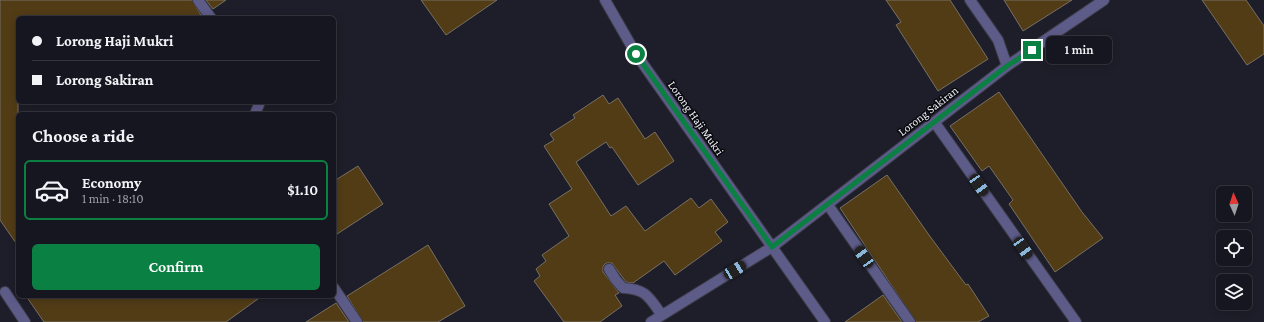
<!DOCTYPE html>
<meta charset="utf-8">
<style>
:root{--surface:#161620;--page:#23232d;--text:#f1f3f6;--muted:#9e9fa5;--line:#35353e;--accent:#0b8043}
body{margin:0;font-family:"Crimson Pro",serif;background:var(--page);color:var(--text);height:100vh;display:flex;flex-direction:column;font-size:15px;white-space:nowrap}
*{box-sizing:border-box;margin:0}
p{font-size:13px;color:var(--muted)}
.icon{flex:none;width:22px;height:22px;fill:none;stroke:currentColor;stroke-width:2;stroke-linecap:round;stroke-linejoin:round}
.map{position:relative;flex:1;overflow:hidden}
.sheet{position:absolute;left:16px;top:112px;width:320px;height:186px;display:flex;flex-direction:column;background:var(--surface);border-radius:6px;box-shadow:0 2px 10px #0003,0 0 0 1px var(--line)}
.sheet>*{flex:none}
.banner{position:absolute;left:16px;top:16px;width:320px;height:88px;border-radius:6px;box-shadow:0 2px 10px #0003,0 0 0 1px var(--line);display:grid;align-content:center;height:88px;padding:0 16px;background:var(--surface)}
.needle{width:26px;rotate:357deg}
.controls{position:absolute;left:1216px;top:186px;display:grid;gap:8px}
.controls a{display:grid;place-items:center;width:36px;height:36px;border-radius:6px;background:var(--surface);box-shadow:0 2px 10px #0003,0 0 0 1px var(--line);font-size:20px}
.end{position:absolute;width:18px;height:18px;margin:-9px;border:5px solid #0b8043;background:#fff;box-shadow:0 0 0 2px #fff}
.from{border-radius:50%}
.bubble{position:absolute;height:28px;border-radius:6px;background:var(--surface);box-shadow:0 2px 10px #0003,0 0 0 1px var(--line);font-size:13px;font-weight:600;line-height:28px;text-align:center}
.car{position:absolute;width:12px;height:24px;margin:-12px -6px;border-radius:5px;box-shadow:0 0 3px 1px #0007;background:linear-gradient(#222 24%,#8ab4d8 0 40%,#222 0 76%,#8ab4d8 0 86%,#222 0)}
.banner b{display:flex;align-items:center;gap:14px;height:38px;font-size:15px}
.banner b+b{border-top:1px solid var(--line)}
.banner i{width:10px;height:10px;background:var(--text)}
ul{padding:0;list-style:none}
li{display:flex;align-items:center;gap:12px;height:60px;margin:0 8px 6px;padding:0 8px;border:2px solid transparent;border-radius:6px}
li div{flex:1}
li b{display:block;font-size:15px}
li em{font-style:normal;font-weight:600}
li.current{border-color:var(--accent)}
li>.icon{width:36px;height:36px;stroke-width:1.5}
h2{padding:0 16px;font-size:18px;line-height:48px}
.button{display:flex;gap:8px;margin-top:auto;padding:8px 16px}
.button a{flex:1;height:46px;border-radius:6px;background:var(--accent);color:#fff;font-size:16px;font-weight:600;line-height:46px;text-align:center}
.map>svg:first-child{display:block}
</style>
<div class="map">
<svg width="1264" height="322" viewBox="0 0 1264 322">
<rect width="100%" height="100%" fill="#1e1e2a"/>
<g fill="#513c16" stroke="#797062">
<polygon points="0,0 192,0 202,17 200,18 18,18 18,246 0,220"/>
<polygon points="206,0 226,0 213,9"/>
<polygon points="421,0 497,0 446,35"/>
<polygon points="886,0 950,0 988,59 938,91 896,25 901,22"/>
<polygon points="1004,0 1072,0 1023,31"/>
<polygon points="1202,0 1246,0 1264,26 1264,54 1247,65"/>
<polygon points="999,92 1082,212 1103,238 1055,272 1009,204 1013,200 989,166 982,171 950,126"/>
<polygon points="603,95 609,104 618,98 645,139 655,132 674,161 638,185 612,147 610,148 606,142 576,162 611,216 626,206 645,231 691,198 699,208 711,199 728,222 715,232 722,241 675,275 664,261 633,283 626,282 612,263 606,263 603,266 603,272 619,293 615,295 622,306 600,322 564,322 534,281 540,276 536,269 546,261 542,255 569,236 549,204 572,189 544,146 554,140 550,134 575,118 573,115"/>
<polygon points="358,166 383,204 334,236 334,181"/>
<polygon points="887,175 929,235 966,285 968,284 989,316 978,322 916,322 840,208"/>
<polygon points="428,245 465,306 438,322 363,322 347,296"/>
<polygon points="883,295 902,322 845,322"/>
<polygon points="26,296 262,296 226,322 44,322"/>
<polygon points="336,303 349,322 306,322"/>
</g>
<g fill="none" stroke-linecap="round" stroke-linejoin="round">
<g stroke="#3b3b47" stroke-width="12">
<g id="lane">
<polyline points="605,0 636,54 772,247"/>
<path d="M609 269 616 280 623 288C646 289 649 297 661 314"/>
</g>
</g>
<g stroke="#3b3b47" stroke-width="12">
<g id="street">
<polyline points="198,0 211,18"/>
<polyline points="970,0 998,40 1007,66"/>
<polyline points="255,114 260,102"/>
<polyline points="935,123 1076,322"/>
<polyline points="828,205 910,322"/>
<polyline points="772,247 825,322"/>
<polyline points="334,288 357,322"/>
<polyline points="5,292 25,322"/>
<polyline points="651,322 772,247 1007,66 1104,0"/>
</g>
</g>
<use href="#lane" stroke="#5d5b88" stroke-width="10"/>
<use href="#street" stroke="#5d5b88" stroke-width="10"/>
</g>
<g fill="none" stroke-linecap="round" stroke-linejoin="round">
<polyline stroke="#0b8043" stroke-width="5" points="636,54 772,247 1007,66 1032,50"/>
</g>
<g text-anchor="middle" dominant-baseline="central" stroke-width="3" stroke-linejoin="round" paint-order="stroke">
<g font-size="12" fill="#eeeef7" stroke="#09090e">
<text transform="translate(928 111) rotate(-38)">Lorong Sakiran</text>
<text transform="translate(696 118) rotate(55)">Lorong Haji Mukri</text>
</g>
</g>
</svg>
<div class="controls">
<a><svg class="needle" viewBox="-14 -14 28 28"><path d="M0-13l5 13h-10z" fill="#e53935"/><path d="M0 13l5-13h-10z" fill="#9e9fa5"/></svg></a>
<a><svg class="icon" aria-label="locate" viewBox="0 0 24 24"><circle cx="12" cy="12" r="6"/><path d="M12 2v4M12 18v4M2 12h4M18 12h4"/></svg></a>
<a><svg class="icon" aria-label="layers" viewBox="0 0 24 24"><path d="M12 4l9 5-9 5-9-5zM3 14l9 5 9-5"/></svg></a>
</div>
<i class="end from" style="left:636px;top:54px"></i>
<i class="end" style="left:1032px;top:50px"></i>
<div class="bubble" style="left:1046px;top:36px;width:66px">1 min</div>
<i class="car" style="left:979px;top:185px;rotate:145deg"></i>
<i class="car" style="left:1023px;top:248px;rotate:145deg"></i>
<i class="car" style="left:864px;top:257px;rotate:325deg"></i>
<i class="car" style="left:735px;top:270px;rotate:59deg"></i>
<div class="banner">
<b><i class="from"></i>Lorong Haji Mukri</b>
<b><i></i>Lorong Sakiran</b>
</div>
<section class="sheet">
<h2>Choose a ride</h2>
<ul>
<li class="current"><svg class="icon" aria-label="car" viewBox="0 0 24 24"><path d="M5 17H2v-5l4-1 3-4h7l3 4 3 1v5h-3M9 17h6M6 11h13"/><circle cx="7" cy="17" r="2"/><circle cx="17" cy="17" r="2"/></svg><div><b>Economy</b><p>1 min · 18:10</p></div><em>$1.10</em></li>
</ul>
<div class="button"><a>Confirm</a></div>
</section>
</div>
